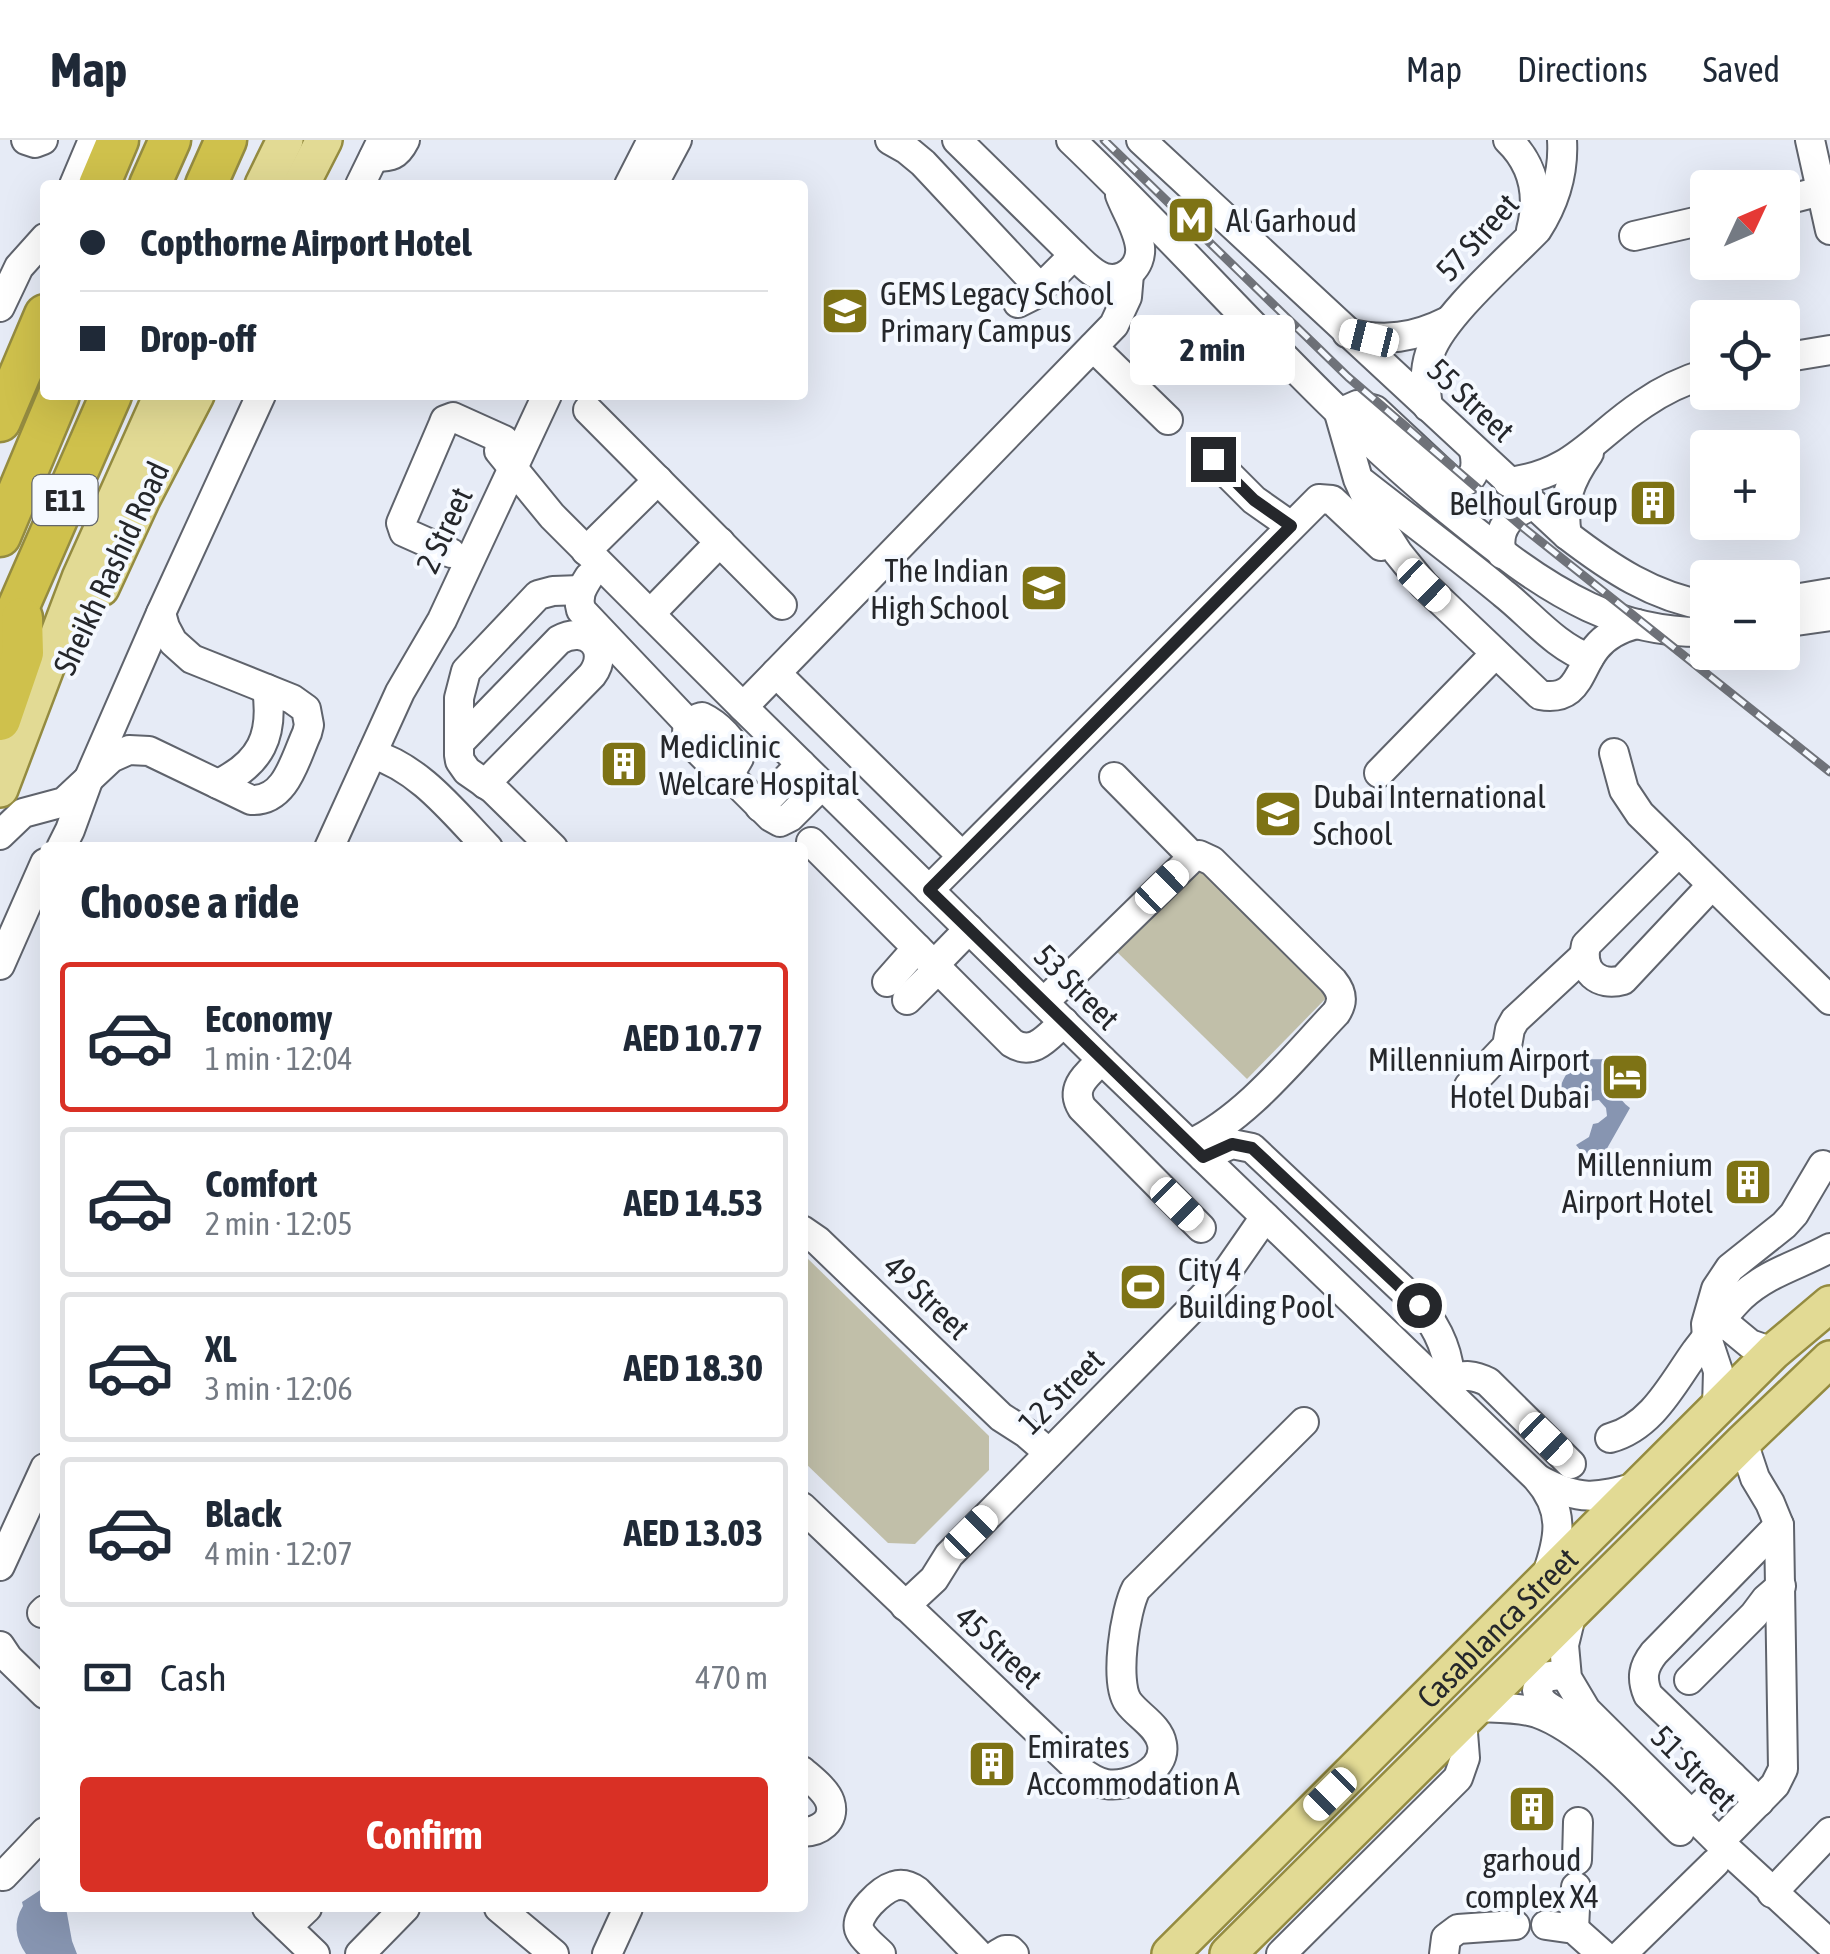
<!DOCTYPE html>
<meta charset="utf-8">
<style>
:root{--surface:#fff;--page:#f6f6f7;--text:#1f2937;--muted:#747a83;--line:#e0e1e3;--accent:#d93025}
body{margin:0;font-family:"Asap Condensed",sans-serif;background:var(--page);color:var(--text);height:100vh;display:flex;flex-direction:column;font-size:38px;white-space:nowrap}
*{box-sizing:border-box;margin:0}
p{font-size:32px;color:var(--muted)}
.icon{flex:none;width:55px;height:55px;fill:none;stroke:currentColor;stroke-width:2;stroke-linecap:round;stroke-linejoin:round}
.map{position:relative;flex:1;overflow:hidden}
.panel{position:absolute;left:40px;top:702px;width:768px;height:1070px;display:flex;flex-direction:column;background:var(--surface);border-radius:10px;box-shadow:0 10px 40px #0002}
.panel>*{flex:none}
.banner{position:absolute;left:40px;top:40px;width:768px;height:220px;border-radius:10px;box-shadow:0 10px 40px #0002;display:grid;align-content:center;height:220px;padding:0 40px;background:var(--surface)}
.needle{width:65px;rotate:46deg}
.controls{position:absolute;left:1690px;top:30px;display:grid;gap:20px}
.controls a{display:grid;place-items:center;width:110px;height:110px;border-radius:10px;background:var(--surface);box-shadow:0 10px 40px #0002;font-size:50px}
.end{position:absolute;width:45px;height:45px;margin:-22px;border:12px solid #25272b;background:#fff;box-shadow:0 0 0 5px #fff}
.from{border-radius:50%}
.bubble{position:absolute;height:70px;border-radius:10px;background:var(--surface);box-shadow:0 10px 40px #0002;font-size:32px;font-weight:700;line-height:70px;text-align:center}
.car{position:absolute;width:30px;height:60px;margin:-30px -15px;border-radius:12px;box-shadow:0 0 8px 2px #0007;background:linear-gradient(#fff 24%,#345 0 40%,#fff 0 76%,#345 0 86%,#fff 0)}
.banner b{display:flex;align-items:center;gap:35px;height:95px;font-size:38px}
.banner b+b{border-top:2px solid var(--line)}
.banner i{width:25px;height:25px;background:var(--text)}
ul{padding:0;list-style:none}
li{display:flex;align-items:center;gap:30px;height:150px;margin:0 20px 15px;padding:0 20px;border:5px solid var(--line);border-radius:10px}
li div{flex:1}
li b{display:block;font-size:38px}
li em{font-style:normal;font-weight:700}
li.active{border-color:var(--accent)}
li>.icon{width:90px;height:90px;stroke-width:1.5}
h2{padding:0 40px;font-size:45px;line-height:120px}
.pay{display:flex;align-items:center;gap:25px;height:110px;padding:0 40px;font-size:38px}
.pay p{margin-inline-start:auto}
.primary-button{display:flex;gap:20px;margin-top:auto;padding:20px 40px}
.primary-button a{flex:1;height:115px;border-radius:10px;background:var(--accent);color:#fff;font-size:40px;font-weight:700;line-height:115px;text-align:center}
header{display:flex;align-items:center;gap:60px;box-sizing:border-box;height:140px;padding:0 50px;background:var(--surface);border-bottom:2px solid var(--line)}
header strong{font-size:48px}
nav{display:flex;gap:55px;margin-inline-start:auto;font-size:35px}
.map>svg:first-child{display:block}
</style>
<header>
<strong>Map</strong>
<nav><a>Map</a><a>Directions</a><a>Saved</a></nav>
</header>
<div class="map">
<svg width="1830" height="1814" viewBox="0 0 1830 1814">
<rect width="100%" height="100%" fill="#e6ebf6"/>
<g fill="#c1bfa9">
<polygon points="1203,722 1334,850 1247,939 1116,811"/>
<polygon points="802,1113 989,1296 989,1330 915,1404 888,1403 803,1321"/>
</g>
<g fill="#8795b1">
<path d="M1605 919 1612 922 1614 928 1610 930C1612 946 1617 958 1630 968L1597 1026 1591 1023 1576 1005 1589 997 1593 984 1598 983 1607 976 1606 968 1599 960C1589 960 1588 964 1584 971 1576 962 1565 964 1557 972 1557 954 1562 930 1581 922 1587 918 1597 920 1605 919Z"/>
<path d="M45 1747V1768H66L72 1801 77 1814H26C15 1798 13 1782 23 1766L22 1762Z"/>
</g>
<g fill="none" stroke-linecap="round" stroke-linejoin="round">
<g stroke="#5f636c" stroke-width="32">
<g id="minor">
<polyline points="26,0 35,3 43,0"/>
<polyline points="890,0 906,9 923,23 1041,149"/>
<path d="M957 0 1074 115C1083 123 1093 135 1105 138 1125 143 1142 126 1140 107 1138 89 1126 71 1120 55"/>
<path d="M1071 0C1200 123 1314 261 1452 373 1495 408 1538 443 1589 467 1626 484 1667 493 1708 492"/>
<path d="M1141 0 1567 395C1610 428 1653 457 1708 466"/>
<path d="M1508 0C1534 25 1540 56 1531 90"/>
<polyline points="1810,0 1830,90"/>
<path d="M374 17C391 17 397 16 405 0"/>
<polyline points="74,45 93,0"/>
<polyline points="360,45 382,0"/>
<polyline points="629,45 652,0"/>
<polyline points="653,45 677,0"/>
<polyline points="1782,61 1821,51"/>
<polyline points="1634,96 1708,79"/>
<polyline points="1018,163 1034,155 1074,115"/>
<polyline points="0,167 19,127 45,98"/>
<path d="M1347 193C1385 202 1414 198 1448 181"/>
<polyline points="1093,207 1168,280"/>
<polyline points="1782,218 1830,210"/>
<path d="M1428 267C1425 248 1424 231 1430 213 1443 176 1508 120 1537 90 1555 62 1564 33 1562 0"/>
<polyline points="588,270 782,465"/>
<path d="M499 311 552 376 743 567 1102 920 1537 1338C1565 1370 1560 1397 1547 1434"/>
<path d="M1474 311C1478 329 1474 345 1452 342L1375 270 1357 265 1339 273 1358 339 1375 377 1398 413 1424 445 1540 555C1579 562 1578 530 1596 508 1607 494 1621 488 1637 484"/>
<polyline points="1213,319 1254,360 1291,386"/>
<path d="M1508 342C1573 335 1593 297 1643 264 1663 250 1685 240 1708 233"/>
<path d="M1363 343C1410 380 1457 415 1503 453 1530 474 1556 507 1589 518"/>
<path d="M1567 395C1561 362 1570 340 1589 313"/>
<polyline points="586,411 658,340"/>
<polyline points="451,413 404,392 401,383 443,285 445,280 453,277 504,300"/>
<path d="M1502 414C1495 389 1511 372 1534 365"/>
<path d="M589 437C582 448 577 456 581 470L689 584"/>
<polyline points="1782,461 1830,453"/>
<polyline points="650,474 720,402"/>
<polyline points="1782,483 1830,476"/>
<polyline points="776,533 962,716"/>
<polyline points="743,567 1114,185 1127,157 1129,134"/>
<path d="M702 577C717 584 736 602 739 618L732 630H719C705 617 666 587 702 577Z"/>
<path d="M460 602 559 500C587 484 611 509 592 535L485 644"/>
<polyline points="1614,613 1624,650 1640,674 1830,860"/>
<path d="M372 614C420 628 454 673 488 708"/>
<polyline points="725,631 771,677 780,682 790,677 822,645"/>
<polyline points="1379,633 1495,514"/>
<polyline points="1114,637 1193,717"/>
<path d="M218 644C261 623 274 596 267 549"/>
<polyline points="760,667 801,624"/>
<path d="M0 695 23 673 64 662 111 618 129 610 149 611 251 660C286 662 295 619 307 593L309 585 306 569 292 559 192 519 173 502 165 487 161 473"/>
<path d="M811 702 1012 903C1034 917 1048 896 1064 882"/>
<polyline points="61,708 70,690 89,638 161,473 261,255"/>
<polyline points="329,708 400,552 442,480 547,255"/>
<polyline points="553,708 493,649 467,631 460,621 459,615 459,558 466,531 538,455 553,451 581,450"/>
<path d="M1679 712 1586 805C1580 831 1598 847 1623 840L1712 745"/>
<polyline points="929,750 1319,359 1332,360 1381,406"/>
<polyline points="0,825 45,723"/>
<polyline points="934,825 969,789"/>
<polyline points="887,842 917,808"/>
<polyline points="907,860 938,829"/>
<path d="M1044 862 1193 717 1199 715 1212 721 1333 841C1342 852 1344 861 1336 873 1293 918 1246 978 1190 1004"/>
<path d="M1102 920C1088 934 1069 947 1082 968L1201 1088"/>
<polyline points="1469,946 1507,906 1510,889 1515,880 1584,816"/>
<path d="M1203 1017 1232 1004 1252 1008 1419 1165C1440 1190 1452 1219 1450 1252"/>
<polyline points="802,1090 818,1101 1001,1277 1026,1293 1049,1313"/>
<polyline points="1721,1180 1750,1204 1773,1212"/>
<path d="M1451 1240C1465 1234 1474 1235 1488 1242L1571 1324"/>
<polyline points="1717,1268 1718,1231 1707,1198 1706,1184 1716,1149 1730,1128 1784,1085 1794,1074 1823,1025"/>
<path d="M1610 1298C1652 1287 1673 1243 1696 1211 1710 1193 1725 1173 1741 1157 1768 1132 1799 1125 1830 1108"/>
<path d="M1538 1339C1580 1362 1596 1358 1640 1346"/>
<path d="M802 1367 1079 1630C1087 1636 1095 1642 1106 1644 1128 1648 1167 1631 1162 1604 1159 1586 1138 1576 1128 1562 1114 1542 1125 1470 1136 1449L1304 1282"/>
<polyline points="0,1426 45,1328"/>
<polyline points="905,1466 934,1439 949,1415 1224,1136 1265,1077"/>
<polyline points="1572,1472 1564,1505 1567,1538 1586,1570 1719,1702 1830,1804"/>
<polyline points="42,1473 45,1470"/>
<polyline points="0,1506 8,1518 45,1554"/>
<polyline points="1689,1540 1754,1475 1766,1459 1781,1446"/>
<path d="M1476 1567C1496 1568 1518 1567 1537 1573 1588 1591 1642 1654 1680 1691"/>
<path d="M1563 1575C1551 1568 1539 1564 1537 1550L1544 1537 1559 1535 1567 1538"/>
<path d="M802 1631C811 1639 826 1650 830 1662 836 1681 819 1692 802 1692"/>
<path d="M1759 1662 1648 1555C1641 1538 1643 1527 1654 1513L1779 1385"/>
<polyline points="1691,1675 1732,1636"/>
<polyline points="1719,1702 1775,1645 1783,1629 1779,1385 1770,1363 1755,1338 1743,1302"/>
<polyline points="1577,1720 1578,1682"/>
<polyline points="3,1736 45,1692"/>
<polyline points="1772,1753 1830,1692"/>
<polyline points="267,1768 315,1814"/>
<polyline points="499,1768 554,1814"/>
<polyline points="1546,1785 1574,1789 1602,1814"/>
<polyline points="287,1787 307,1768"/>
<polyline points="1574,1789 1576,1747"/>
<polyline points="360,1814 405,1768"/>
<polyline points="607,1814 628,1768"/>
<path d="M881 1814C874 1807 862 1798 859 1789 855 1774 881 1750 894 1746 903 1743 910 1746 917 1751L978 1814"/>
<polyline points="998,1814 1005,1810 1010,1810 1014,1814"/>
<polyline points="1281,1814 1458,1638 1465,1618 1462,1580"/>
<polyline points="1444,1814 1446,1798 1458,1789 1515,1785"/>
<polyline points="1622,1814 1715,1723"/>
</g>
</g>
<g stroke="#948b40" stroke-width="40">
<g id="major">
<polyline points="263,45 285,0"/>
<polyline points="301,45 324,0"/>
<polyline points="101,448 142,359 196,255"/>
<polyline points="0,649 80,438 162,255"/>
<path id="s1" d="M1170 1814 1773 1212 1830 1164"/>
<polyline points="1228,1814 1743,1302 1830,1219"/>
</g>
</g>
<g stroke="#948b40" stroke-width="45">
<g id="highway">
<polyline points="99,45 118,0"/>
<polyline points="150,45 170,0"/>
<polyline points="206,45 226,0"/>
<polyline points="0,281 45,175"/>
<polyline points="0,396 59,255"/>
<polyline points="0,509 111,255"/>
<polyline points="0,580 23,513 22,478"/>
</g>
</g>
<use href="#minor" stroke="#fff" stroke-width="28"/>
<use href="#major" stroke="#e2da94" stroke-width="35"/>
<use href="#highway" stroke="#cfc14c" stroke-width="40"/>
<g stroke="#6f7279" stroke-width="9">
<polyline id="rail" points="1104,0 1348,237 1525,389 1830,632"/>
</g>
<use href="#rail" stroke="#f5f9ff" stroke-width="5" stroke-dasharray="15" stroke-linecap="butt"/>
</g>
<g fill="none" stroke-linecap="round" stroke-linejoin="round">
<polyline stroke="#25272b" stroke-width="12" points="1213,319 1254,360 1291,386 929,750 1203,1017 1232,1004 1252,1008 1419,1165"/>
</g>
<defs>
<g id="metro-square" transform="scale(2.5)"><rect x="-9" y="-9" width="18" height="18" rx="4" fill="#7e7315" stroke="#f5f9ff"/><path d="M-5.5 5V-5H-3L0 0L3-5H5.5V5H3V-.5L0 4L-3-.5V5Z" fill="#fff"/></g>
<g id="university-square" transform="scale(2.5)"><rect x="-9" y="-9" width="18" height="18" rx="4" fill="#7e7315" stroke="#f5f9ff"/><path d="M0-5L7-2L0 1L-7-2ZM-4 1L0 2.5L4 1V4Q0 6-4 4Z" fill="#fff"/></g>
<g id="building-square" transform="scale(2.5)"><rect x="-9" y="-9" width="18" height="18" rx="4" fill="#7e7315" stroke="#f5f9ff"/><path d="M-4-6H4V6H1V3H-1V6H-4ZM-2.5-4.3h1.7v1.8h-1.7ZM.8-4.3h1.7v1.8H.8ZM-2.5-1h1.7V.8h-1.7ZM.8-1h1.7V.8H.8Z" fill="#fff"/></g>
<g id="school-square" transform="scale(2.5)"><rect x="-9" y="-9" width="18" height="18" rx="4" fill="#7e7315" stroke="#f5f9ff"/><path d="M0-5L7-2L0 1L-7-2ZM-4 1L0 2.5L4 1V4Q0 6-4 4Z" fill="#fff"/></g>
<g id="hotel-square" transform="scale(2.5)"><rect x="-9" y="-9" width="18" height="18" rx="4" fill="#7e7315" stroke="#f5f9ff"/><path d="M-6-4.5h1.5V1H6V5H4.5V3h-9V5H-6ZM-4 0a1.8 1.8 0 1 1 3.6 0ZM.5 0V-2.5h3Q6-2.5 6 0Z" fill="#fff"/></g>
<g id="stadium-square" transform="scale(2.5)"><rect x="-9" y="-9" width="18" height="18" rx="4" fill="#7e7315" stroke="#f5f9ff"/><path d="M0-5a6.5 5 0 1 0 0 10a6.5 5 0 1 0 0-10ZM-3.5-1.8h7v3.6h-7Z" fill="#fff"/></g>
</defs>
<g fill-rule="evenodd">
<use href="#metro-square" x="1191" y="80"/>
<use href="#university-square" x="845" y="171"/>
<use href="#building-square" x="1653" y="363"/>
<use href="#school-square" x="1044" y="448"/>
<use href="#building-square" x="624" y="624"/>
<use href="#school-square" x="1278" y="674"/>
<use href="#hotel-square" x="1625" y="937"/>
<use href="#building-square" x="1748" y="1042"/>
<use href="#stadium-square" x="1143" y="1147"/>
<use href="#building-square" x="992" y="1624"/>
<use href="#building-square" x="1532" y="1669"/>
</g>
<g text-anchor="middle" dominant-baseline="central" stroke-width="8" stroke-linejoin="round" paint-order="stroke">
<rect fill="#f5f9ff" stroke="#63666b" stroke-width="2.5" x="32.5" y="335" width="65" height="50" rx="8"/>
<g font-size="30" font-weight="bold" fill="#25272b">
<text x="65" y="360">E11</text>
</g>
<g font-size="32" fill="#25272b" stroke="#f5f9ff" text-anchor="start">
<text x="1226" y="80">Al Garhoud</text>
<text x="880" y="153">GEMS Legacy School<tspan x="880" dy="37">Primary Campus</tspan></text>
<text x="1618" y="363" text-anchor="end">Belhoul Group</text>
<text x="1009" y="430" text-anchor="end">The Indian<tspan x="1009" dy="37">High School</tspan></text>
<text x="659" y="606">Mediclinic<tspan x="659" dy="37">Welcare Hospital</tspan></text>
<text x="1313" y="656">Dubai International<tspan x="1313" dy="37">School</tspan></text>
<text x="1590" y="919" text-anchor="end">Millennium Airport<tspan x="1590" dy="37">Hotel Dubai</tspan></text>
<text x="1713" y="1024" text-anchor="end">Millennium<tspan x="1713" dy="37">Airport Hotel</tspan></text>
<text x="1178" y="1129">City 4<tspan x="1178" dy="37">Building Pool</tspan></text>
<text x="1027" y="1606">Emirates<tspan x="1027" dy="37">Accommodation A</tspan></text>
<text x="1532" y="1719" text-anchor="middle">garhoud<tspan x="1532" dy="37">complex X4</tspan></text>
</g>
<g font-size="32" fill="#25272b" stroke="#f5f9ff">
<text transform="translate(1477 97) rotate(-48)">57 Street</text>
<text transform="translate(1471 260) rotate(43)">55 Street</text>
<text transform="translate(444 390) rotate(-65)">2 Street</text>
<text transform="translate(111 428) rotate(-65)">Sheikh Rashid Road</text>
<text transform="translate(1077 847) rotate(45)">53 Street</text>
<text transform="translate(927 1157) rotate(44)">49 Street</text>
<text transform="translate(1061 1251) rotate(-45)">12 Street</text>
<text stroke="none"><textPath href="#s1" startOffset="462">Casablanca Street</textPath></text>
<text transform="translate(999 1507) rotate(43)">45 Street</text>
<text transform="translate(1694 1628) rotate(45)">51 Street</text>
</g>
</g>
</svg>
<div class="controls">
<a><svg class="needle" viewBox="-14 -14 28 28"><path d="M0-13l5 13h-10z" fill="#e53935"/><path d="M0 13l5-13h-10z" fill="#747a83"/></svg></a>
<a><svg class="icon" aria-label="locate" viewBox="0 0 24 24"><circle cx="12" cy="12" r="6"/><path d="M12 2v4M12 18v4M2 12h4M18 12h4"/></svg></a>
<a>+</a>
<a>−</a>
</div>
<i class="end from" style="left:1419px;top:1165px"></i>
<i class="end" style="left:1213px;top:319px"></i>
<div class="bubble" style="left:1130px;top:175px;width:165px">2 min</div>
<i class="car" style="left:1369px;top:198px;rotate:284deg"></i>
<i class="car" style="left:1424px;top:445px;rotate:134deg"></i>
<i class="car" style="left:1162px;top:747px;rotate:46deg"></i>
<i class="car" style="left:1177px;top:1064px;rotate:135deg"></i>
<i class="car" style="left:1546px;top:1299px;rotate:134deg"></i>
<i class="car" style="left:971px;top:1392px;rotate:45deg"></i>
<i class="car" style="left:1330px;top:1654px;rotate:225deg"></i>
<div class="banner">
<b><i class="from"></i>Copthorne Airport Hotel</b>
<b><i></i>Drop-off</b>
</div>
<section class="panel">
<h2>Choose a ride</h2>
<ul>
<li class="active"><svg class="icon" aria-label="car" viewBox="0 0 24 24"><path d="M5 17H2v-5l4-1 3-4h7l3 4 3 1v5h-3M9 17h6M6 11h13"/><circle cx="7" cy="17" r="2"/><circle cx="17" cy="17" r="2"/></svg><div><b>Economy</b><p>1 min · 12:04</p></div><em>AED 10.77</em></li>
<li><svg class="icon" aria-label="car" viewBox="0 0 24 24"><path d="M5 17H2v-5l4-1 3-4h7l3 4 3 1v5h-3M9 17h6M6 11h13"/><circle cx="7" cy="17" r="2"/><circle cx="17" cy="17" r="2"/></svg><div><b>Comfort</b><p>2 min · 12:05</p></div><em>AED 14.53</em></li>
<li><svg class="icon" aria-label="car" viewBox="0 0 24 24"><path d="M5 17H2v-5l4-1 3-4h7l3 4 3 1v5h-3M9 17h6M6 11h13"/><circle cx="7" cy="17" r="2"/><circle cx="17" cy="17" r="2"/></svg><div><b>XL</b><p>3 min · 12:06</p></div><em>AED 18.30</em></li>
<li><svg class="icon" aria-label="car" viewBox="0 0 24 24"><path d="M5 17H2v-5l4-1 3-4h7l3 4 3 1v5h-3M9 17h6M6 11h13"/><circle cx="7" cy="17" r="2"/><circle cx="17" cy="17" r="2"/></svg><div><b>Black</b><p>4 min · 12:07</p></div><em>AED 13.03</em></li>
</ul>
<div class="pay"><svg class="icon" aria-label="cash" viewBox="0 0 24 24"><path d="M3 7h18v10H3z"/><circle cx="12" cy="12" r="2"/></svg>Cash<p>470 m</p></div>
<div class="primary-button"><a>Confirm</a></div>
</section>
</div>
